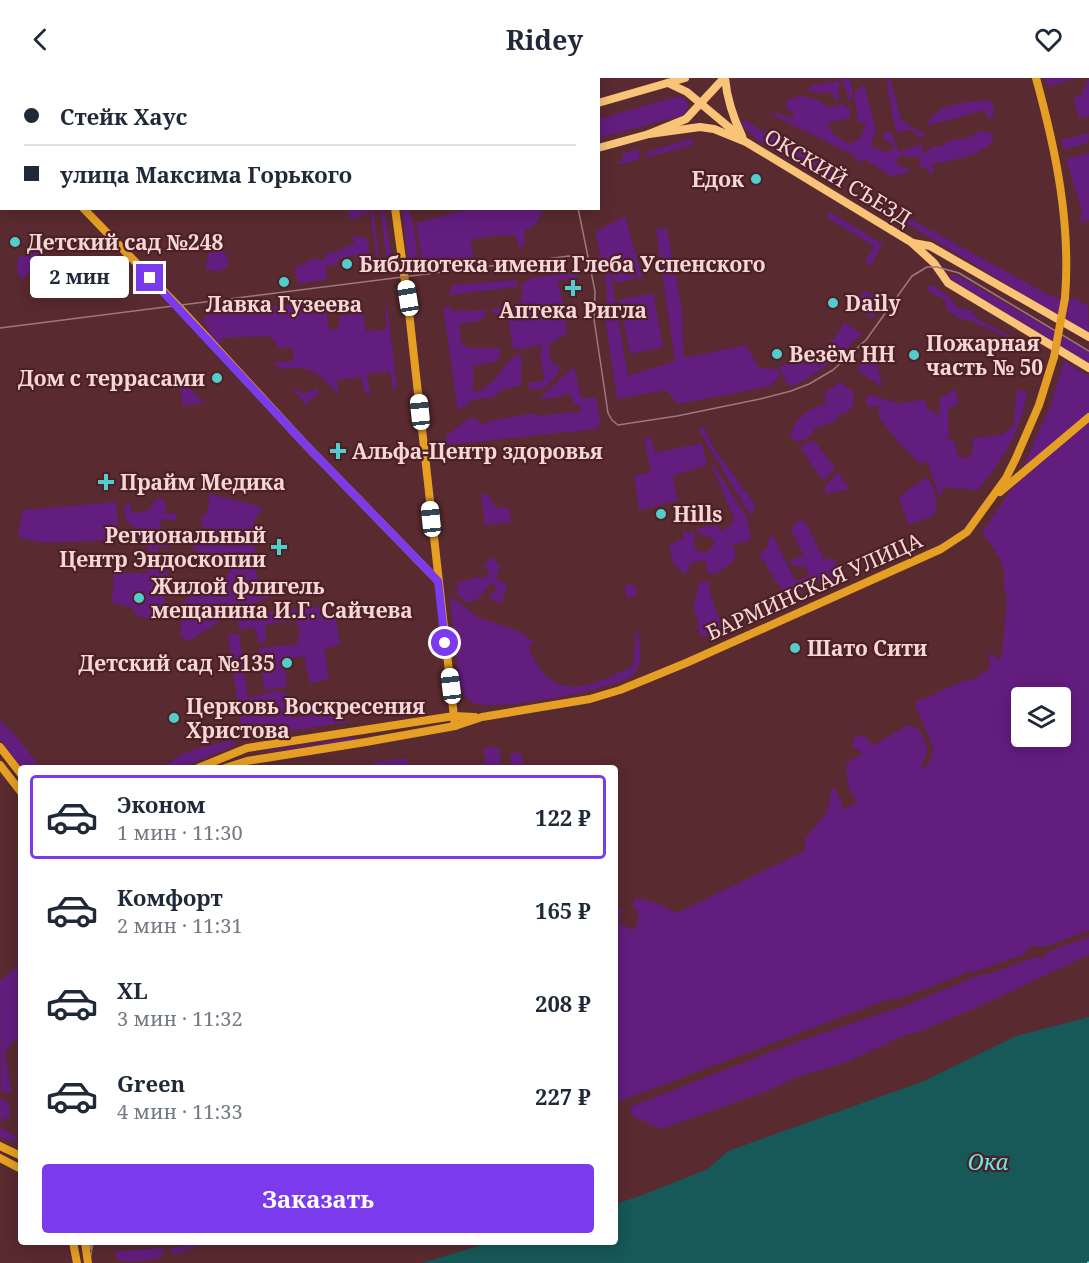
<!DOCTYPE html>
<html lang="ru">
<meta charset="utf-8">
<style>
:root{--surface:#fff;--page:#f2f2f3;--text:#1f2937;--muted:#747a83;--line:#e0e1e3;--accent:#7c3aed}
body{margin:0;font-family:"Noto Serif",serif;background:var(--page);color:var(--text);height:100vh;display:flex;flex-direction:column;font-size:22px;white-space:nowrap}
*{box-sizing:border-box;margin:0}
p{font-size:20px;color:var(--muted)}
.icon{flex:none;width:33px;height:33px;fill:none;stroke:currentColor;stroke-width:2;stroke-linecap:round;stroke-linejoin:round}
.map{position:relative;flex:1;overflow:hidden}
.drawer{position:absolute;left:18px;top:687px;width:600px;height:480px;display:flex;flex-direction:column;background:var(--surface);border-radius:6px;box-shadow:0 3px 15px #0003}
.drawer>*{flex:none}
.guide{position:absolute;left:0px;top:0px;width:600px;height:132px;box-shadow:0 3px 15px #0003;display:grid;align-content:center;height:132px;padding:0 24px;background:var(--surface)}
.fabs{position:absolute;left:1011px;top:609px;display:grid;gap:12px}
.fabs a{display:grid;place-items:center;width:60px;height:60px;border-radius:6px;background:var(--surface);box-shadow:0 3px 15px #0003;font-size:30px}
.end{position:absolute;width:27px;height:27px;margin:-14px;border:8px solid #7c3aed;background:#fff;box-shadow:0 0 0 3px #fff}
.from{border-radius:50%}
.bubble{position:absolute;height:42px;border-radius:6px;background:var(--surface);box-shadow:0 3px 15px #0003;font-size:20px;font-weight:700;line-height:42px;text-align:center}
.car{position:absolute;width:18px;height:36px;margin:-18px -9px;border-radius:8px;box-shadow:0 0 4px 2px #0007;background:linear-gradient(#fff 24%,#345 0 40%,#fff 0 76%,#345 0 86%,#fff 0)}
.guide b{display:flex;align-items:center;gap:21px;height:57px;font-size:22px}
.guide b+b{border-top:2px solid var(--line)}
.guide i{width:15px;height:15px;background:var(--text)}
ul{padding:10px 0 0;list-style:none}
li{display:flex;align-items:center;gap:18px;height:84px;margin:0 12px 9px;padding:0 12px;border:3px solid transparent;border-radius:6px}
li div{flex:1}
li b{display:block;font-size:22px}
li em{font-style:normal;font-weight:700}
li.selected{border-color:var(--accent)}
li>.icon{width:54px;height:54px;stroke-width:1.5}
.button{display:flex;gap:12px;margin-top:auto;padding:12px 24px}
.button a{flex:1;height:69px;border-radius:6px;background:var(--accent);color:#fff;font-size:24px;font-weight:700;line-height:69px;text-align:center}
header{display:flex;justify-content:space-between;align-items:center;height:78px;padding:0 24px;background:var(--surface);font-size:27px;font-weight:700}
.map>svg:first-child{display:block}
</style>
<header><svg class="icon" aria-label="back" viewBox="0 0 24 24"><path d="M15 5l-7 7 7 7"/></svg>Ridey<svg class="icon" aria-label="heart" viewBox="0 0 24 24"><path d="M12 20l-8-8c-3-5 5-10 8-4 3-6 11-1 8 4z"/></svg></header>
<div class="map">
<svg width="1089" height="1185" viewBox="0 0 1089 1185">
<rect width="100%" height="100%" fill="#592a2f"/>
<g fill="#631d7e" fill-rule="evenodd">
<polygon points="849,0 852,8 852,21 847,22 848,18 841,1"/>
<polygon points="886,0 890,0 901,42 924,56 921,61 911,52 897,54 893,41"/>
<polygon points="1045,0 1078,0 1048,9"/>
<polygon points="1089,1 1089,38 1079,40 1073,20 1082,17 1084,8 1088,6 1086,2"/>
<polygon points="838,3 840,6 838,10 840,19 836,23 831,14 825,15 807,13 813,7"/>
<path d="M864 6 876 51 871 68 887 74 893 71V65L884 63 883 56 890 52 899 74 922 66 921 78 922 75 926 74 933 68H941L949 63 968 60 980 53 990 54 994 61C982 79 953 82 932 86L934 92 929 98V90L919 89 920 80 900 77 896 84 898 87 908 91 910 94 892 99 864 81 858 85 855 78 769 35 781 36 793 41V34L787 31 786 23C803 13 815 20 830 30L842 25 850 31V40L828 45C830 57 841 62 851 66L861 59 866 46 858 44 854 15Z"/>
<path d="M676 19C683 18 688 22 688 29L684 37 599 60V41Z"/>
<path d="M990 22 994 30 993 39 988 41 984 32 927 48C936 23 968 25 990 22Z"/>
<path d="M745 42C756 48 766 58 779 58L792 68 838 89 845 90 844 99 838 106 815 97 756 61 741 46Z"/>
<polygon points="1089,55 1088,65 1066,71 1063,70 1061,62"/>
<polygon points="692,60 693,63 692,67 649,79 644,75"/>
<polygon points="638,71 640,77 638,82 618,87 617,84 623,82 622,76"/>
<polygon points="1089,75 1089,142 1083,144 1082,150 1080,138 1082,133 1066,81"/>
<polygon points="471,130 541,131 542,135 535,147 524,153 525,168 519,169 515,157 492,158 471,162 473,180 423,188 416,145"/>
<polygon points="348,131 368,131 369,134 352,142 348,136"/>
<polygon points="370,131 373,131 381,196 372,197 371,187 377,186"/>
<polygon points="380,131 384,131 392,183 387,184"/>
<polygon points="402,131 408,131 413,144 419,191 410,186 408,181"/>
<polygon points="830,134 883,166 870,188 865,183 874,168 826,139"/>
<polygon points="625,138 643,201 638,201 632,181 609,187 628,298 675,283 656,150 667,151 682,233 684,280 746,267 759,290 778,291 780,298 770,308 678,326 666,312 617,321 606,246 607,209 595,154"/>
<polygon points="905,138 1049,217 1064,221 1076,221 1088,228 1089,256 909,147 904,141"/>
<polygon points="352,158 367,160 370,182 359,183 354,177 338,181 337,187 326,188 327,201 299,206 294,190 313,181 325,182 325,177 332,173 334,175 355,165"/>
<path d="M33 168 40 173C36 185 32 194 21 202L16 187 19 178H29Z"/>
<polygon points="218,168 226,177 229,187 219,194 205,191 210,171"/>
<polygon points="631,182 636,200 615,205 610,187"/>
<polygon points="575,194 578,200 557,203 564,228 567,256 549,266 550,280 553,286 559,288 559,294 545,310 530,312 527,305 543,303 544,299 540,277 542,267 522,271 513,270 508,241 489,232 522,224 522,205 532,200"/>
<polygon points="950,196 959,198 1089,274 1089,285 960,207 951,200"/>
<polygon points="517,202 517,209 449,217 452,207"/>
<path d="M928 208H934L948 218 958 230 970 232 979 242 1023 264V267L969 242C961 243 952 236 946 231L945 222 928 213Z"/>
<polygon points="864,212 885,222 872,241 855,227"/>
<polygon points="653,215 663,269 630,276 619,222"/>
<path d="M386 219 397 309 393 311 390 293 367 296 370 317 366 316 360 299 337 302 339 317C318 294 311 287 279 291L274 284 293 283V270H279L270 258 223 260 218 269 207 256 210 253 203 244 207 237 321 223 323 232 327 233 328 250 338 252 339 238 363 234 366 253 386 252Z"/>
<path d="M443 228 450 229 453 233 487 232 481 243 460 245V264L469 270H499L500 280 494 284 473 288 474 305 472 311 476 314C498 307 501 286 518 276L522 279 521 307 502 312 494 319 473 322 460 331 457 329Z"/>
<path d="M844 244 862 256C840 277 820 296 792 308L786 305 779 288C810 280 830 275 844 244Z"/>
<polygon points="869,277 877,283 882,309 856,291"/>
<polygon points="1064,283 1089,299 1089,334 1023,389 1051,326"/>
<polygon points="574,288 581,319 586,321 596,319 600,343 597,351 446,367 446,358 469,340 477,341 481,347 490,343 533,335 538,338 573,334 577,336 582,331 574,325 569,315 560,319 541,322 543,317"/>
<path d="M841 304 853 314V327L848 334 841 336 837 342 816 350 808 360 797 364 790 359C796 338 805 333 825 326L826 323 824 315Z"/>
<polygon points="184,308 192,312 204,325 183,328 180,309"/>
<polygon points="296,310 303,316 317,310 319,315 306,326 293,312"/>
<path d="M956 311 958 326 948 331 949 359 944 361 954 362 958 378 969 380 973 371 972 360 1001 357 1014 347 1016 312 1027 314C1022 352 1002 382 978 412L944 409 940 420 927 383 920 386 898 364 879 340V328L868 329 866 324 868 316 900 326 925 321 927 331 939 337 940 320Z"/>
<path d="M1089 344V852L1047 868 1029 869 1024 876 974 894 967 893 961 897 925 911 898 921H889L846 937 615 1025V827L622 832 618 845 634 852C640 841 640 836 632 825L636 821 649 822 677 835 805 773V761L827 734 832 710 836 713 844 731 858 724C847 713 846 700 847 684L863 676 852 668 855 658 865 657 872 668 908 647 919 651 928 671 921 690 928 687 934 672 915 626 916 624 968 601 970 604 991 589 988 581 991 575 999 582 1002 577 1007 519 1004 510V492L999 479 982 454 1013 409ZM1022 620H1060V658H1022Z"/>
<polygon points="698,351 705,351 713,369 756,428 750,437"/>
<polygon points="650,359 655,375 702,365 707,387 673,398 677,423 639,432 634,398 651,394 644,361"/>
<polygon points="814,362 835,390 823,403 800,369"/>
<path d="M713 386 747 440 751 462 732 467 736 475 733 484 715 496 708 495 705 482 690 485 689 492 684 496 673 485 669 467 683 460 684 449 687 455 692 453 696 458 693 463 696 472 707 475 715 464 710 459 699 456 697 450 718 447 721 453 732 446 734 439C725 422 721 406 712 390Z"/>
<polygon points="838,394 849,411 825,416 826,407"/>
<path d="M928 399C934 411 939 424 935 437L909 447 899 421 907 412Z"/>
<polygon points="209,416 262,429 254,444 256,497 272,518 233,533 234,534 189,563 180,558 183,524 196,515 200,504 218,520 215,514 231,492 208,481 193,470 193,463 211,458 201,446 202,437 208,434"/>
<polygon points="488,416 496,430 509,429 511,444 485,447 481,417"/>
<polygon points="163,420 167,436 177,435 176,442 161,441 160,460 176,462 171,469 159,468 158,474 150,474 144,464 135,457 136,450 126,443 124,429 130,424 132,435 149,432 154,422"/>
<path d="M116 424 119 461C93 462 39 470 18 458L23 432Z"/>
<polygon points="798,442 805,443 824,481 834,481 843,500 829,507 820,503 787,520 770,494 764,482 760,481 760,477 768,468 769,459 773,457 795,502 800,502 809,497 806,489 793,488 790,482 804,478 791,452"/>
<polygon points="494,479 500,490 496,500 507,507 501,526 489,520 497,509 491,505 478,521 468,525 457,517 457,505 478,499 485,500 490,493 483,488 491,480"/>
<polygon points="151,483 169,484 162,543 137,538 132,529 112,525 114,494 147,496"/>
<path d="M708 503 712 521 723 549 706 558H701C696 548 699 539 693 530L699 505Z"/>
<polygon points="632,506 636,510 637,517 626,520 625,507"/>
<path d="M450 518 478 539 520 554 535 565 528 569C533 578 538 590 545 597 571 622 606 601 633 588L636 548C639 563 645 583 634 596 621 611 496 633 477 626 467 623 463 616 459 607Z"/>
<polygon points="325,528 327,537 336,538 340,567 324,571 329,600 310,606 304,578 284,582 287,609 264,612 259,570 297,566 300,552 295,542 265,547 266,563 259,565 254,549 239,552 238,544 256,535"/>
<path d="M228 556H239L248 620 276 613 288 616 292 640 339 632 349 644 281 654C271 660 262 662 250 657L249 651 241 650Z"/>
<polygon points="0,642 17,659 41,690 22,690 0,661"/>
<polygon points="356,659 357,662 268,674 266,673"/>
<path d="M237 662 233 668 182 690H164C182 670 212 667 237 662Z"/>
<polygon points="484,669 499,670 501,690 485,690"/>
<polygon points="520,674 525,690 512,690 510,676"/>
<polygon points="408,680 408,690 374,690 373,684"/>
<polygon points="1089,859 1089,877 971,932 916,955 907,956 847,984 794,1000 770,1012 661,1051 632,1038 630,1029 802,962 899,930 982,896 986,897 1036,879 1043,880 1049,873"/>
<polygon points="21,885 21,959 15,961 5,975 12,1015 1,1014 0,903"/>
<polygon points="0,1021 9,1024 10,1040 2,1041 0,1046"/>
<polygon points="0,1049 14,1057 18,1064 0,1060"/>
<polygon points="185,1164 199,1164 197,1168 175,1177 171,1175 170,1170 185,1169"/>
<path d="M164 1170 163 1177C156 1184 126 1185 119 1182 116 1180 115 1176 114 1173Z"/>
</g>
<polygon fill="#165958" points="1089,939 1089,1185 422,1185 491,1164 615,1164 615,1126 640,1118 708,1091 728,1073 924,1003 1016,958"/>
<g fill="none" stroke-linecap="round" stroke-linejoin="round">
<polyline stroke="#68e9e9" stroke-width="1.5" stroke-dasharray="8 6" stroke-linecap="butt" points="1087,1185 1089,1184"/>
<g stroke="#e59f24" stroke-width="8">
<polyline points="43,0 46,2"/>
<polyline points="374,0 374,2"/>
<path d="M1036 0C1056 73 1071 145 1065 220"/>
<polyline points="2,2 2,0"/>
<polyline points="2,9 2,32"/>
<polyline points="0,50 2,51"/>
<polyline points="83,130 179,229 302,363 438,503"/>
<polyline points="395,130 408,225 455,648"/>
<polyline points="1000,414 1089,339"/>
<polyline points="0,669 21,696"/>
<polyline points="0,687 21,714"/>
<polyline points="198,690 247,670 454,638 475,639"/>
<polyline points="225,690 247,683 366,664 455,648 482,639 590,621 620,612 686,585 941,471 967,454 1006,400 1016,380 1039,327 1054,279"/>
<polyline points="0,1068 21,1078"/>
<polyline points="0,1080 21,1091"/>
<polyline points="73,1164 77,1185"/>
</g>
<g stroke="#fac478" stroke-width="8">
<polyline points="546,0 546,2"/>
<polyline points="555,0 556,2"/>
<path d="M725 0C727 21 733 39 742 58"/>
<polyline points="668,5 687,14 743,61"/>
<polyline points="598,25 685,0"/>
<polyline points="649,56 700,49 714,51 746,64 911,164 934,185 948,205 1089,290"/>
<polyline points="598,70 649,56 686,41 724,0"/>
<polyline points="913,165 930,168 1089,259"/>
</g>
<g stroke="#9f787b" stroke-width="1.5">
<polyline points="552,0 552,2"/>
<polyline points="578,130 595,213 594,241 608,335 612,342 618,347 677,338 760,321 791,313 809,306 833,292 866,262 912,198 927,189 937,189 959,195 1089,273"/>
<polyline points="0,250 569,178 582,181 591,189"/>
</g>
<g stroke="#9f787b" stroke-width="4">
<polyline id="rail" points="88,1185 92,1164"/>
</g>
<use href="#rail" stroke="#4d2025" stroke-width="1.5" stroke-dasharray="4.5" stroke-linecap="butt"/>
<g stroke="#e59f24" stroke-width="8">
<polyline points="1054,279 1065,220"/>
<polyline points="85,1164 88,1185"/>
</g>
</g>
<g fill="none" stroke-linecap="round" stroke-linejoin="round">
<polyline stroke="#7c3aed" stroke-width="8" points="150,200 302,363 438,503 445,565"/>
</g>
<g fill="#52cdcc" stroke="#4d2025" stroke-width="2">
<circle cx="756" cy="101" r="6"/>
<circle cx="15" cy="164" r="6"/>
<circle cx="347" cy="186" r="6"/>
<circle cx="284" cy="204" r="6"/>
<path d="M570 201h6v6h6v6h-6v6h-6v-6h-6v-6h6z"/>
<circle cx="833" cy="225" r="6"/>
<circle cx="777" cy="276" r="6"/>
<circle cx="914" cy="277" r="6"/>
<circle cx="217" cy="300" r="6"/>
<path d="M335 364h6v6h6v6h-6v6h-6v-6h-6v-6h6z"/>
<path d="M103 395h6v6h6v6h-6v6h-6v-6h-6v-6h6z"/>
<circle cx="661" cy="436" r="6"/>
<path d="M276 460h6v6h6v6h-6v6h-6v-6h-6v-6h6z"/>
<circle cx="139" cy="520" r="6"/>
<circle cx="795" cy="570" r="6"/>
<circle cx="287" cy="585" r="6"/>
<circle cx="174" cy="640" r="6"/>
</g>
<g text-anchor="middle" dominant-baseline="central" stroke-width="4.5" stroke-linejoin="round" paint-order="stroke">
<g font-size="21" fill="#f5d7d8" stroke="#4d2025">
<text transform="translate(838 99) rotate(31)">ОКСКИЙ СЪЕЗД</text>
<text transform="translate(814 508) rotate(-24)">БАРМИНСКАЯ УЛИЦА</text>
</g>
<g font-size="21" font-weight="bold" fill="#f5d7d8" stroke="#4d2025" text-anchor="start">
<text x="744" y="101" text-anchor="end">Едок</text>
<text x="27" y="164">Детский сад №248</text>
<text x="359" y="186">Библиотека имени Глеба Успенского</text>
<text x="845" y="225">Daily</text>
<text x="284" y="226" text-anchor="middle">Лавка Гузеева</text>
<text x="573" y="232" text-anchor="middle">Аптека Ригла</text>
<text x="926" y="265">Пожарная<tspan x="926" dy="24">часть № 50</tspan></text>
<text x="789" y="276">Везём НН</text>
<text x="205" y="300" text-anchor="end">Дом с террасами</text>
<text x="352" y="373">Альфа-Центр здоровья</text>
<text x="120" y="404">Прайм Медика</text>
<text x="673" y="436">Hills</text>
<text x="266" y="457" text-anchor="end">Региональный<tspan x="266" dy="24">Центр Эндоскопии</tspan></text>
<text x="151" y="508">Жилой флигель<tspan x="151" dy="24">мещанина И.Г. Сайчева</tspan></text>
<text x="807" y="570">Шато Сити</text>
<text x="275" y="585" text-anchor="end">Детский сад №135</text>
<text x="186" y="628">Церковь Воскресения<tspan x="186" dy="24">Христова</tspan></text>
</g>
<g font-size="22" font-style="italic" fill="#68e9e9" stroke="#4d2025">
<text x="988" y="1083">Ока</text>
</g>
</g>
</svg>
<div class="fabs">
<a><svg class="icon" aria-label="layers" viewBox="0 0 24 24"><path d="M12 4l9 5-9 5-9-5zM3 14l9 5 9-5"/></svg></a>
</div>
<i class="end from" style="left:445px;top:565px"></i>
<i class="end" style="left:150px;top:200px"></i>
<div class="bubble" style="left:30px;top:178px;width:99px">2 мин</div>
<i class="car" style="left:408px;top:220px;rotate:351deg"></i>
<i class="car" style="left:420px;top:334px;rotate:354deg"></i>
<i class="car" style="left:431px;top:441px;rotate:354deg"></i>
<i class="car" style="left:451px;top:608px;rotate:353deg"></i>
<div class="guide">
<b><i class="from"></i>Стейк Хаус</b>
<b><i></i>улица Максима Горького</b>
</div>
<section class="drawer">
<ul>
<li class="selected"><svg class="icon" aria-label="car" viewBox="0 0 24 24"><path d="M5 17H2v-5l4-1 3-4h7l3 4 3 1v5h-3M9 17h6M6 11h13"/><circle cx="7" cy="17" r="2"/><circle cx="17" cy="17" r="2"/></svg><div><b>Эконом</b><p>1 мин · 11:30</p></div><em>122 ₽</em></li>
<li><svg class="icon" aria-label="car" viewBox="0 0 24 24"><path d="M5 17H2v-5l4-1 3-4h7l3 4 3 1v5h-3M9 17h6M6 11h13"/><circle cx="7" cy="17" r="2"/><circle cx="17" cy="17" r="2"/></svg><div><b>Комфорт</b><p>2 мин · 11:31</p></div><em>165 ₽</em></li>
<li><svg class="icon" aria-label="car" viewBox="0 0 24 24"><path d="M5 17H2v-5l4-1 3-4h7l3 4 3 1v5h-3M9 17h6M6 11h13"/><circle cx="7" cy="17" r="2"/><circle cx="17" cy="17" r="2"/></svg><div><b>XL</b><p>3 мин · 11:32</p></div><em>208 ₽</em></li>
<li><svg class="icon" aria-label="car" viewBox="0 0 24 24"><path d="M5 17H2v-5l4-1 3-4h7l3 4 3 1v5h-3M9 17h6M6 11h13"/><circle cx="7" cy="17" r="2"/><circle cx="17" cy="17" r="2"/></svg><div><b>Green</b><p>4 мин · 11:33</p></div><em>227 ₽</em></li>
</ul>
<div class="button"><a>Заказать</a></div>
</section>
</div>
